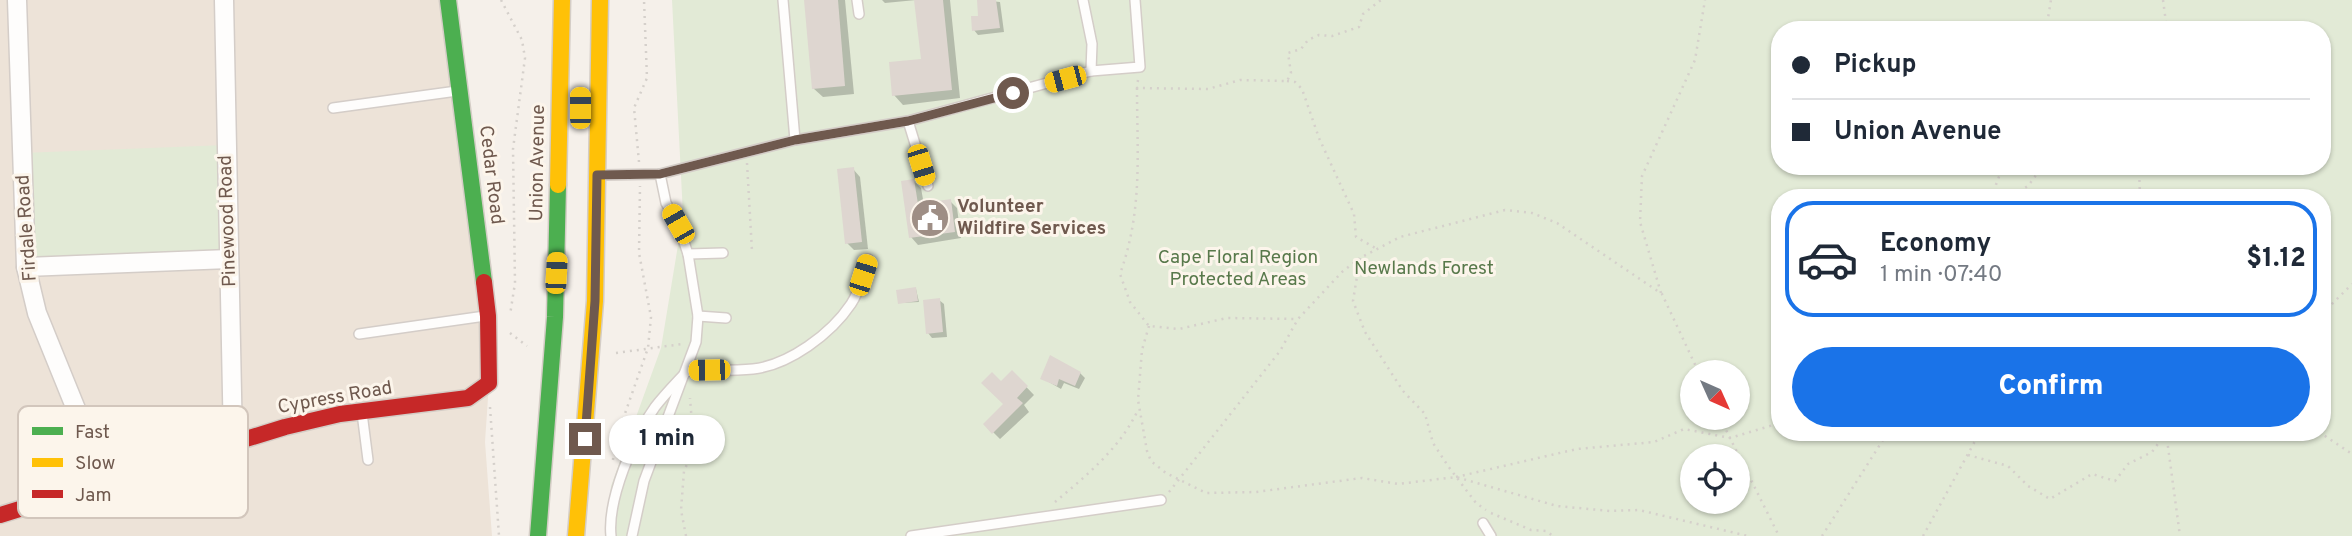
<!DOCTYPE html>
<meta charset="utf-8">
<style>
:root{--surface:#fff;--page:#f2f2f3;--text:#1f2937;--muted:#747a83;--line:#e0e1e3;--accent:#1a73e8}
body{margin:0;font-family:Overpass,sans-serif;background:var(--page);color:var(--text);height:100vh;display:flex;flex-direction:column;font-size:26px;white-space:nowrap}
*{box-sizing:border-box;margin:0}
p{font-size:23px;color:var(--muted)}
.icon{flex:none;width:38px;height:38px;fill:none;stroke:currentColor;stroke-width:2;stroke-linecap:round;stroke-linejoin:round}
.map{position:relative;flex:1;overflow:hidden}
.details{position:absolute;left:1771px;top:189px;width:560px;height:252px;display:flex;flex-direction:column;background:var(--surface);border-radius:28px;box-shadow:0 2px 5px #0004}
.details>*{flex:none}
.hud{position:absolute;left:1771px;top:21px;width:560px;height:154px;border-radius:28px;box-shadow:0 2px 5px #0004;display:grid;align-content:center;height:154px;padding:0 21px;background:var(--surface)}
.needle{width:46px;rotate:135deg}
.tools{position:absolute;left:1680px;top:360px;display:grid;gap:14px}
.tools a{display:grid;place-items:center;width:70px;height:70px;border-radius:50%;background:var(--surface);box-shadow:0 2px 5px #0004;font-size:35px}
.end{position:absolute;width:32px;height:32px;margin:-16px;border:9px solid #6f594e;background:#fff;box-shadow:0 0 0 4px #fff}
.from{border-radius:50%}
.bubble{position:absolute;height:49px;border-radius:24px;background:var(--surface);box-shadow:0 2px 5px #0004;font-size:23px;font-weight:800;line-height:49px;text-align:center}
.car{position:absolute;width:21px;height:42px;margin:-21px -10px;border-radius:9px;box-shadow:0 0 5px 2px #0007;background:linear-gradient(#f5c518 24%,#345 0 40%,#f5c518 0 76%,#345 0 86%,#f5c518 0)}
.hud b{display:flex;align-items:center;gap:24px;height:66px;font-size:26px}
.hud b+b{border-top:2px solid var(--line)}
.hud i{width:18px;height:18px;background:var(--text)}
ul{padding:12px 0 0;list-style:none}
li{display:flex;align-items:center;gap:21px;height:116px;margin:0 14px 10px;padding:0 7px;border:4px solid var(--line);border-radius:28px}
li div{flex:1}
li b{display:block;font-size:26px}
li em{font-style:normal;font-weight:800}
li.selected{border-color:var(--accent)}
li>.icon{width:63px;height:63px;stroke-width:1.5}
.action{display:flex;gap:14px;margin-top:auto;padding:14px 21px}
.action a{flex:1;height:80px;border-radius:42px;background:var(--accent);color:#fff;font-size:28px;font-weight:800;line-height:80px;text-align:center}
.map>svg:first-child{display:block}
</style>
<div class="map">
<svg width="2352" height="536" viewBox="0 0 2352 536">
<rect width="100%" height="100%" fill="#f5f0ea"/>
<polygon fill="#ede3d8" points="0,0 448,0 489,383 485,442 492,536 0,536"/>
<g fill="#e2ead6" fill-rule="evenodd">
<path d="M672 0H2352V536H606L611 486 661 348 683 215ZM1780 30H2322V166H1780ZM1780 198H2322V432H1780ZM1692 373H1738V418H1692ZM1692 457H1738V502H1692Z"/>
<polygon points="226,145 229,259 26,267 22,153"/>
</g>
<g fill="#0003">
<polygon points="806,0 845,0 854,94 823,97 813,88"/>
<polygon points="882,0 950,0 960,98 903,105 894,95 922,60 916,0 885,3"/>
<polygon points="978,0 1000,2 1004,32 978,35 974,30 980,17"/>
<polygon points="853,169 860,177 868,249 854,250 847,243"/>
<polygon points="914,181 921,188 924,205 950,201 957,208 961,238 918,245 911,237"/>
<polygon points="916,289 919,302 900,303"/>
<polygon points="939,300 944,304 947,337 932,338 928,333"/>
<polygon points="1012,372 1034,395 1024,405 1029,412 1000,439 985,424 1005,404 1001,383"/>
<polygon points="1080,373 1085,378 1079,389 1064,383 1061,389 1042,378"/>
</g>
<g fill="#ded6d0">
<polygon points="804,0 838,0 845,86 812,89"/>
<polygon points="914,0 943,0 952,90 892,96 889,62 921,59"/>
<polygon points="977,0 996,0 1000,28 972,31 971,16 978,16"/>
<polygon points="854,167 862,242 845,244 837,169"/>
<polygon points="914,179 918,204 951,199 955,232 909,238 901,181"/>
<polygon points="916,287 918,301 898,304 896,290"/>
<polygon points="940,298 943,332 926,334 923,300"/>
<polygon points="1050,355 1081,372 1075,386 1059,379 1057,386 1040,379"/>
<polygon points="1012,370 1028,386 1017,398 1023,403 992,434 983,424 1003,404 981,383 992,372 1001,381"/>
</g>
<g fill="none" stroke-linecap="round" stroke-linejoin="round">
<g stroke="#d4cdc8" stroke-width="12">
<g id="lane">
<polyline points="783,0 795,140"/>
<polyline points="857,0 859,14"/>
<polyline points="1083,0 1092,44 1091,71"/>
<polyline points="333,108 457,91"/>
<polyline points="908,121 928,186"/>
<polyline points="603,175 660,174 795,140 908,121 1091,71 1140,67 1135,0"/>
<polyline points="688,254 723,253"/>
<polyline points="698,316 726,318"/>
<polyline points="359,334 485,316"/>
<polyline points="362,413 368,460"/>
<polyline points="1483,523 1491,536"/>
<path d="M611 536C607 500 634 436 655 407 665 394 677 382 688 370 709 370 732 371 753 369 789 365 831 334 851 304 860 291 863 274 868 259"/>
<polyline points="632,536 644,481 696,342 698,316 688,254 678,224 666,203 660,174"/>
<polyline points="911,536 1161,500"/>
</g>
</g>
<g stroke="#d4cdc8" stroke-width="21">
<g id="street">
<polyline points="17,0 26,267 37,313 106,483"/>
<polyline points="224,0 233,443"/>
<polyline points="26,267 229,259"/>
</g>
</g>
<g stroke="#d4cdc6" stroke-width="19">
<g id="fast">
<polyline points="448,0 484,282"/>
<polyline points="538,536 555,317 558,185"/>
</g>
</g>
<g stroke="#d4cdc6" stroke-width="19">
<g id="slow">
<polyline points="558,185 562,0"/>
<polyline points="576,536 595,301 600,0"/>
</g>
</g>
<g stroke="#d4cdc6" stroke-width="19">
<polyline id="jam" points="0,515 285,427 340,414 468,398 489,383 488,316 484,282"/>
</g>
<g stroke="#d5d0cb" stroke-width="2.5" stroke-dasharray="2 5" stroke-linecap="butt">
<polyline points="501,0 522,40 525,58 513,149 515,283 510,315"/>
<polyline points="2163,0 2167,30"/>
<polyline points="2046,30 2051,0"/>
<polyline points="1138,80 1137,88 1208,89 1240,80 1287,81 1291,73 1288,53 1301,49 1308,40 1319,35 1332,36 1359,27 1363,14 1381,0"/>
<polyline points="1287,81 1295,82 1302,89 1319,138 1354,214 1356,237 1377,249"/>
<path d="M1137 88C1137 154 1143 210 1120 274L1130 302 1149 326 1179 329 1227 318 1298 319"/>
<polyline points="639,162 634,108 647,78 644,0"/>
<polyline points="747,163 752,251"/>
<polyline points="2139,166 2140,198"/>
<polyline points="1991,198 2003,166"/>
<polyline points="2007,198 2028,186 2043,166"/>
<polyline points="1360,258 1353,301 1365,332 1403,391 1425,414 1433,443 1448,466 1476,503 1486,510"/>
<polyline points="1661,293 1640,222 1642,176 1695,60 1705,0"/>
<polyline points="2322,314 2352,284"/>
<polyline points="1149,326 1142,350 1138,400 1147,451 1151,461 1166,473 1206,493 1256,492 1362,478 1398,484 1456,477 1557,506 1610,511 1639,510 1748,536"/>
<polyline points="510,333 527,346"/>
<polyline points="616,353 682,344"/>
<polyline points="490,407 499,536"/>
<polyline points="1720,418 1779,536"/>
<polyline points="2166,432 2180,536"/>
<polyline points="2319,432 2352,454"/>
<polyline points="1968,455 2008,466 2028,486 2050,499 2092,474 2115,481 2128,464 2152,452 2166,433"/>
<polyline points="613,460 615,442 648,348 651,317 639,253 640,186"/>
<polyline points="1456,477 1577,449 1654,442 1684,429 1730,438 1780,423"/>
<polyline points="1169,492 1280,351 1298,319 1342,272 1360,258 1400,237 1505,210 1532,213 1557,223 1662,294 1699,373"/>
<path d="M1055 502C1086 476 1119 449 1137 412"/>
<polyline points="1491,513 1531,530 1546,531 1553,536"/>
<polyline points="686,536 681,510 684,471 694,449 690,398"/>
<polyline points="1822,536 1888,432"/>
<polyline points="1923,536 1980,432"/>
</g>
<use href="#lane" stroke="#fefdfc" stroke-width="9"/>
<use href="#street" stroke="#fefdfc" stroke-width="18"/>
<use href="#fast" stroke="#4caf50" stroke-width="16"/>
<use href="#slow" stroke="#ffc107" stroke-width="16"/>
<use href="#jam" stroke="#c62828" stroke-width="16"/>
</g>
<g fill="none" stroke-linecap="round" stroke-linejoin="round">
<polyline stroke="#6f594e" stroke-width="9" points="585,439 595,301 597,175 660,174 795,140 908,121 1013,93"/>
</g>
<defs>
<g id="civic-disc" transform="scale(2.0125)"><circle r="9.5" fill="#9e8e85" stroke="#fcf5eb"/><path d="M-.6-6.5H3V-4.5H.6V-3L4-1V1h2V6H-6V1h2V-1L-.6-3ZM-1.2 2.5V6h2.4V2.5Z" fill="#fff"/></g>
</defs>
<g fill-rule="evenodd">
<use href="#civic-disc" x="930" y="218"/>
</g>
<g text-anchor="middle" dominant-baseline="central" stroke-width="6" stroke-linejoin="round" paint-order="stroke">
<g font-size="19" fill="#6f594e" stroke="#fcf5eb">
<text transform="translate(538 163) rotate(-89)">Union Avenue</text>
<text transform="translate(491 175) rotate(83)">Cedar Road</text>
<text transform="translate(228 221) rotate(-92)">Pinewood Road</text>
<text transform="translate(27 228) rotate(-94)">Firdale Road</text>
<text transform="translate(335 398) rotate(-10)">Cypress Road</text>
</g>
<g font-size="19" font-weight="bold" fill="#6f594e" stroke="#fcf5eb" text-anchor="start">
<text x="957" y="207">Volunteer<tspan x="957" dy="22">Wildfire Services</tspan></text>
</g>
<g font-size="19" fill="#58794b" stroke="#fcf5eb">
<text x="1238" y="258">Cape Floral Region<tspan x="1238" dy="22">Protected Areas</tspan></text>
<text x="1424" y="269">Newlands Forest</text>
</g>
</g>
<rect x="18" y="406" width="230" height="112" rx="10" fill="#fcf5eb" stroke="#d2c6bc" stroke-width="2"/>
<rect x="32" y="427" width="31" height="8" fill="#4caf50"/>
<rect x="32" y="458" width="31" height="9" fill="#ffc107"/>
<rect x="32" y="490" width="31" height="8" fill="#c62828"/>
<g font-size="19" fill="#6f594e">
<text x="75" y="438">Fast</text>
<text x="75" y="469">Slow</text>
<text x="75" y="501">Jam</text>
</g>
</svg>
<div class="tools">
<a><svg class="needle" viewBox="-14 -14 28 28"><path d="M0-13l5 13h-10z" fill="#e53935"/><path d="M0 13l5-13h-10z" fill="#747a83"/></svg></a>
<a><svg class="icon" aria-label="locate" viewBox="0 0 24 24"><circle cx="12" cy="12" r="6"/><path d="M12 2v4M12 18v4M2 12h4M18 12h4"/></svg></a>
</div>
<i class="end from" style="left:1013px;top:93px"></i>
<i class="end" style="left:585px;top:439px"></i>
<div class="bubble" style="left:609px;top:415px;width:116px">1 min</div>
<i class="car" style="left:1065px;top:79px;rotate:255deg"></i>
<i class="car" style="left:580px;top:108px;rotate:0deg"></i>
<i class="car" style="left:921px;top:165px;rotate:163deg"></i>
<i class="car" style="left:678px;top:224px;rotate:330deg"></i>
<i class="car" style="left:556px;top:273px;rotate:3deg"></i>
<i class="car" style="left:863px;top:275px;rotate:18deg"></i>
<i class="car" style="left:709px;top:370px;rotate:269deg"></i>
<div class="hud">
<b><i class="from"></i>Pickup</b>
<b><i></i>Union Avenue</b>
</div>
<section class="details">
<ul>
<li class="selected"><svg class="icon" aria-label="car" viewBox="0 0 24 24"><path d="M5 17H2v-5l4-1 3-4h7l3 4 3 1v5h-3M9 17h6M6 11h13"/><circle cx="7" cy="17" r="2"/><circle cx="17" cy="17" r="2"/></svg><div><b>Economy</b><p>1 min · 07:40</p></div><em>$1.12</em></li>
</ul>
<div class="action"><a>Confirm</a></div>
</section>
</div>
